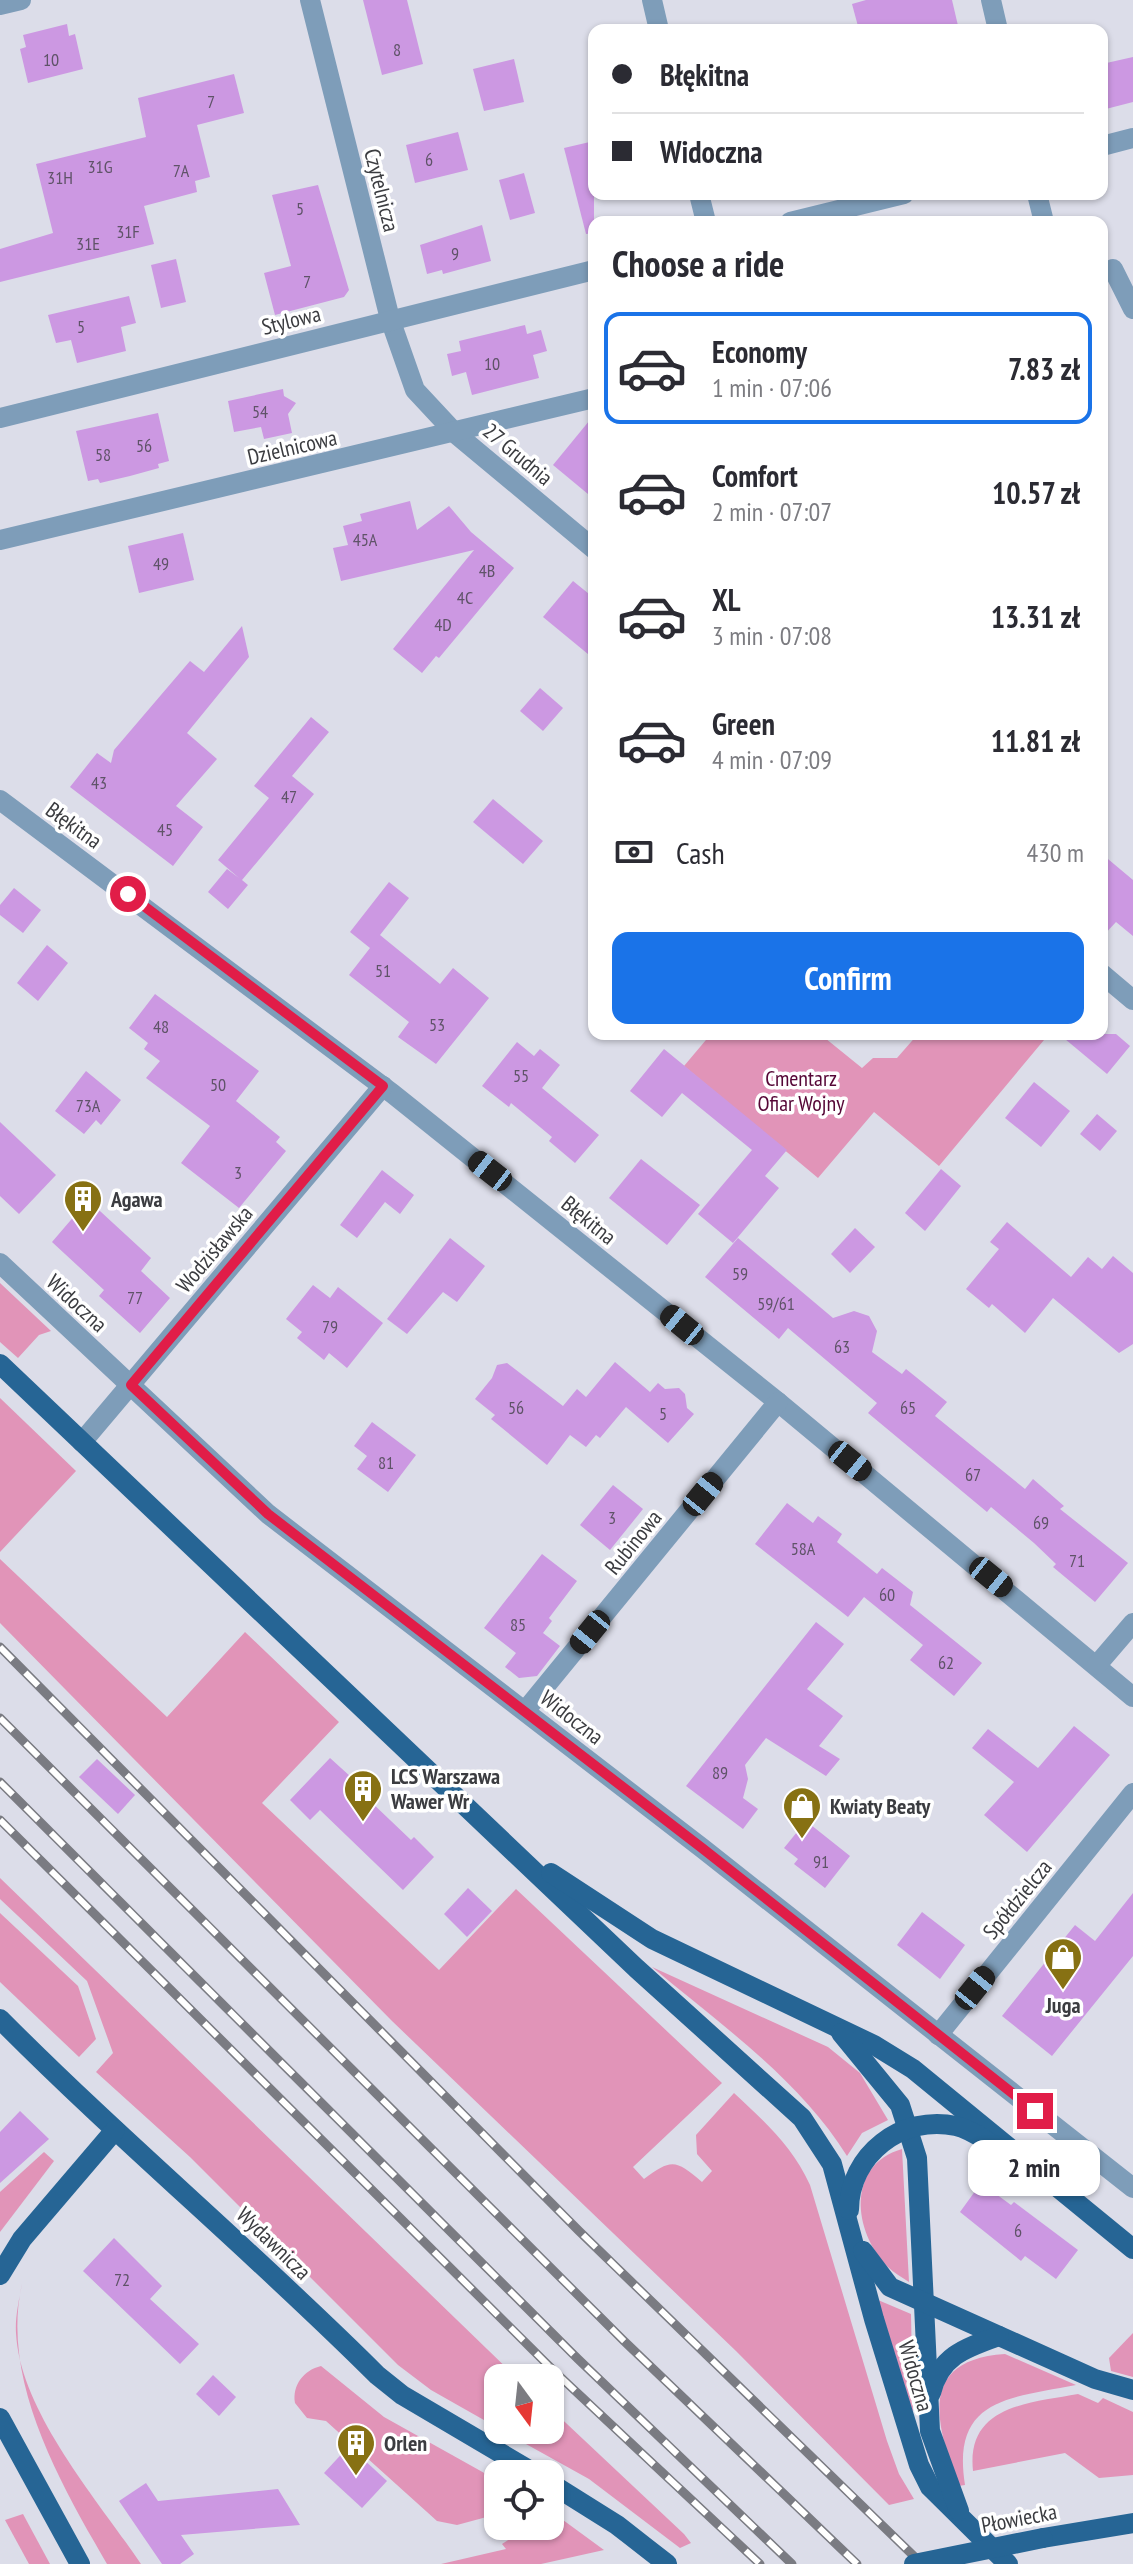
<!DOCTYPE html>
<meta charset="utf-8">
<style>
:root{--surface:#fff;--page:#f7f7f7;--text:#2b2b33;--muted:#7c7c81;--line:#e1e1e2;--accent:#1a73e8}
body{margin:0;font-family:"PT Sans Narrow",sans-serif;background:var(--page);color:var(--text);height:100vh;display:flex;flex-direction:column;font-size:30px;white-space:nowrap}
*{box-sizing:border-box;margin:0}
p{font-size:26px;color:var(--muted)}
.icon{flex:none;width:44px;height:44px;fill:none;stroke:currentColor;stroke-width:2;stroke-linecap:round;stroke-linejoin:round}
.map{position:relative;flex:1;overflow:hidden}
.sheet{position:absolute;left:588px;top:216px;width:520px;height:824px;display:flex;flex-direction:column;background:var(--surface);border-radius:16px;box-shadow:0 2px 6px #0004}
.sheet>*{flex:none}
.guide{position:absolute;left:588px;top:24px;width:520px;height:176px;border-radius:16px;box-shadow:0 2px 6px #0004;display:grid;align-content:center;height:176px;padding:0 24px;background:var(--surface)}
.needle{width:52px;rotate:165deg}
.fabs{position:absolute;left:484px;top:2364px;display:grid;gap:16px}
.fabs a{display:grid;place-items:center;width:80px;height:80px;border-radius:16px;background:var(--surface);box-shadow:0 2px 6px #0004;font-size:40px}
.end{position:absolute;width:36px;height:36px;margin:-18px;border:10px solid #e11d48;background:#fff;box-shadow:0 0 0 4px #fff}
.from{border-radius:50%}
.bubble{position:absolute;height:56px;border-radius:16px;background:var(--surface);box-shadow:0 2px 6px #0004;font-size:26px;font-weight:700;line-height:56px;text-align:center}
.car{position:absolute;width:24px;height:48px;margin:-24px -12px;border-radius:10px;box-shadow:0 0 6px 2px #0007;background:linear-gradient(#222 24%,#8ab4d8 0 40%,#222 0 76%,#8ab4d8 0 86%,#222 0)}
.guide b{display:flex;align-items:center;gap:28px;height:76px;font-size:30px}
.guide b+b{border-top:2px solid var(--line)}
.guide i{width:20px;height:20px;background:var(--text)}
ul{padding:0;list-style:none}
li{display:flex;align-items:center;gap:24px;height:112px;margin:0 16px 12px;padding:0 8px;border:4px solid transparent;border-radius:16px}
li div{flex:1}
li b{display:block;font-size:30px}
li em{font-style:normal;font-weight:700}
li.on{border-color:var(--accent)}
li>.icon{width:72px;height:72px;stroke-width:1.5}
h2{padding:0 24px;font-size:36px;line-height:96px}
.pay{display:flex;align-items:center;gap:20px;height:88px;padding:0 24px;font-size:30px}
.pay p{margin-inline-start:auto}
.primary-button{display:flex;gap:16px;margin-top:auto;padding:16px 24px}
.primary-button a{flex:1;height:92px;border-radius:16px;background:var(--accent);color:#fff;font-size:32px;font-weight:700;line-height:92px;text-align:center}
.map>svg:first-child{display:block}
</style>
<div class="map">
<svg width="1133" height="2564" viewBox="0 0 1133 2564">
<rect width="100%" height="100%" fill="#dcdde9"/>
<g fill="#e194b8">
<polygon points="711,1034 820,1034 862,1068 873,1058 897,1058 918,1034 1049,1034 939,1166 874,1112 818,1178 684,1066"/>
<polygon points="0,1283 51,1331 39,1335 18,1358 0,1342"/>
<polygon points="0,1398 76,1471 0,1552"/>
<path d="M0 1559 167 1717 245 1632 339 1722 262 1803 439 1970 516 1889 722 2083 633 2167 644 2179C672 2158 676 2160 702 2182L712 2171 697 2154 696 2135 734 2093C765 2122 792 2146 810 2185L887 2441 899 2474 914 2499 889 2505 736 2351 392 2021 0 1623Z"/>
<polygon points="0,1878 517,2378 498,2378 498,2428 431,2390 398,2365 190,2157 96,2072 113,2053 87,1981 0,1899"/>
<polygon points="0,1913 78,1986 96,2039 79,2057 0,1982"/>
<path d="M652 1967 828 2047 860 2073 888 2120 862 2133 847 2156C799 2079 721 2025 652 1967Z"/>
<path d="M902 2149 909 2282C902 2277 894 2273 888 2267 853 2232 846 2165 902 2149Z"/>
<polygon points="44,2152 54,2161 0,2232 0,2192"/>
<path d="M22 2284C19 2300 15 2317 16 2333 20 2412 98 2500 141 2564H107C61 2484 0 2380 22 2284Z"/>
<polygon points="878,2300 911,2314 913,2413"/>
<polygon points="1133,2333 1133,2377 1111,2371 1109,2358"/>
<path d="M1005 2354 1076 2385C1010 2398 951 2398 965 2485L958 2486C938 2428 914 2360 1005 2354Z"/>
<path d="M321 2366 384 2417 495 2479 498 2510 494 2515 457 2525 437 2521 326 2421 307 2418 295 2403C292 2385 304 2370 321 2366Z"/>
<path d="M1078 2394 1098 2403 1103 2398 1133 2412V2475L1099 2478 1065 2453 973 2471C966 2405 1030 2403 1078 2394Z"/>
<polygon points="550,2408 684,2534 691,2543 680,2548 589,2479 501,2430 550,2430"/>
<polygon points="23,2514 50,2564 29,2564 5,2520"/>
<polygon points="550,2518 563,2520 604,2550 541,2564 441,2564 506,2549 502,2544 530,2526 550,2526"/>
</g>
<g fill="#cc98e2">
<polygon points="363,0 407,0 423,64 382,75"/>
<polygon points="866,0 952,0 959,30 859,30 852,4"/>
<polygon points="67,24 69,36 75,34 83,69 28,83 20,49 26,47 23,35"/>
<polygon points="1133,57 1133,102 1102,110 1102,64"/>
<polygon points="514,59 524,102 484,111 473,69"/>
<polygon points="234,74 244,113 197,125 210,177 195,181 197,192 144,206 154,244 0,282 0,249 53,233 36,164 146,137 138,98"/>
<polygon points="458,132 468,170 415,183 406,145"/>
<polygon points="594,141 594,233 586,234 564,148"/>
<polygon points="524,173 535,213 510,220 499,180"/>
<polygon points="318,185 349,290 344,297 275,315 264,273 291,266 272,195"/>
<polygon points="482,225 491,261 443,274 442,270 427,274 420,245"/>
<polygon points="176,259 186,302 161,308 151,265"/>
<polygon points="129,296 136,323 121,327 126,351 77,363 71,340 56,343 48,315"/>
<polygon points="525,325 527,334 541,330 547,351 533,355 539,378 472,395 466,372 452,376 447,354 461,351 459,341"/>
<polygon points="283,389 284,396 296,403 288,414 292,433 264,439 261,427 234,432 228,401"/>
<polygon points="158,413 169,461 158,464 159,468 130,476 100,483 98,479 88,481 76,431"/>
<polygon points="594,415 594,499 553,465"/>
<polygon points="410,501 417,530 449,506 471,532 514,568 439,658 436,656 422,673 393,649 474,550 341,581 333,548 348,545 343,526 362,521 360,514"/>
<polygon points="183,533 194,580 139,593 128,546"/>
<polygon points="573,581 594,598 594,659 543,617"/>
<polygon points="242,626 249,657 187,733 217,759 176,806 203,827 173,866 70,787 97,753 111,763 114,750 190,661 204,672"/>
<polygon points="540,688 563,708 543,731 520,711"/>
<polygon points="311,717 329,732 292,776 314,794 242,880 248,885 228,909 208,892 227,869 239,878 218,860 269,798 254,786"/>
<polygon points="493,799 543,841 523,864 473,822"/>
<polygon points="1102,854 1133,880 1133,936 1116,922 1102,937"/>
<polygon points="389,882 409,898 380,935 440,984 453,968 489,998 436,1064 398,1037 409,1022 349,975 370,948 350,932"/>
<polygon points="14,888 41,910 23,933 0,915 0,905"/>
<polygon points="47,945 68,963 38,1001 17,983"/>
<polygon points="155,994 259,1071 236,1101 280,1137 276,1142 286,1151 239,1208 181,1163 210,1126 146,1078 160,1061 144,1049 148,1043 129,1028"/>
<polygon points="1059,1034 1116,1034 1130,1046 1107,1074"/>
<polygon points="517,1042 534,1056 540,1049 560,1065 542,1088 599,1135 575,1163 549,1141 552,1137 511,1103 509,1107 482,1086"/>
<polygon points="664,1049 787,1150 765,1176 779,1188 733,1243 698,1214 752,1150 682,1093 662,1117 630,1091"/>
<polygon points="86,1071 121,1100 101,1125 96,1120 84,1134 55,1111"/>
<polygon points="1034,1082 1070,1111 1041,1147 1005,1118"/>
<polygon points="1097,1114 1117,1131 1100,1151 1080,1134"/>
<polygon points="0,1122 56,1175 19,1214 0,1196"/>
<polygon points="641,1159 700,1205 667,1245 609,1198"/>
<polygon points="941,1169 961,1186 925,1231 905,1213"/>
<polygon points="382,1170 414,1195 400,1214 385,1202 357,1238 340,1225"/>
<polygon points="88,1200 151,1258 141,1271 170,1298 140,1333 99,1296 104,1290 52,1242"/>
<polygon points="1007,1222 1071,1277 1088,1257 1102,1269 1113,1256 1133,1273 1133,1344 1119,1353 1053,1298 1025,1333 992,1304 989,1308 966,1289 999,1249 990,1242"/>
<polygon points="855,1228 875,1247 850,1273 831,1254"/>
<polygon points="450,1238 485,1266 457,1302 443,1292 407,1334 387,1319"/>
<polygon points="738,1238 833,1318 854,1311 869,1316 877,1331 872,1352 902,1374 906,1369 947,1402 935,1416 1025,1489 1033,1479 1064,1506 1060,1509 1128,1563 1095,1602 1053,1567 1056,1564 1034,1543 991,1507 987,1512 868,1413 877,1403 788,1328 779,1339 705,1277"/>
<polygon points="313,1285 330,1298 338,1287 383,1323 347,1368 329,1353 324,1360 297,1338 302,1332 286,1319"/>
<polygon points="615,1362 650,1392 658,1383 665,1389 679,1388 685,1394 687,1408 694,1414 668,1443 626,1407 600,1438 596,1435 586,1447 570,1435 547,1465 491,1419 495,1415 475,1399 492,1378 497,1365 507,1363 563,1406 577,1389 586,1397"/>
<polygon points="372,1422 416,1455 388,1492 357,1469 367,1456 354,1446"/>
<polygon points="613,1485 643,1509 610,1550 580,1525"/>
<polygon points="787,1503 813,1523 818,1516 842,1534 837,1542 877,1574 882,1568 913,1592 910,1605 982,1663 954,1696 910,1660 923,1645 864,1597 848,1617 755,1544"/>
<polygon points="542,1554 577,1581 549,1618 552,1621 543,1633 560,1646 537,1676 519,1678 505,1667 516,1653 484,1628"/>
<polygon points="816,1622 844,1644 807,1689 843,1716 819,1746 840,1759 826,1776 766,1738 745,1765 748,1779 743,1798 758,1809 743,1829 686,1786"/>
<polygon points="1074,1726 1110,1755 1027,1852 984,1815 1014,1782 972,1748 988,1729 1038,1768"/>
<polygon points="330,1758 351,1777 348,1780 411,1840 414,1837 434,1857 403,1890 320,1810 310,1820 290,1800"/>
<polygon points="97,1759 135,1795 118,1814 79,1777"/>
<polygon points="806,1821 850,1856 825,1888 794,1864 798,1859 784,1848"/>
<polygon points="468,1888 492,1911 467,1937 444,1914"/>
<polygon points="1133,1893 1133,1956 1052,2056 1002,2016 1075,1925 1095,1941"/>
<polygon points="922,1912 965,1945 940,1979 897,1945"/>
<polygon points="20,2111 49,2139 0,2183 0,2132"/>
<polygon points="981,2183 1011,2205 1014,2202 1078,2250 1056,2279 1025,2256 1021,2261 960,2212"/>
<polygon points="114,2238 162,2286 150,2299 199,2344 180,2364 83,2271"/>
<polygon points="213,2375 236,2397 219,2416 196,2394"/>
<polygon points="349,2446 387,2481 362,2508 324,2473"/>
<polygon points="146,2483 158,2501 278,2489 300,2525 181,2535 194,2554 180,2564 162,2564 119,2501"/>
</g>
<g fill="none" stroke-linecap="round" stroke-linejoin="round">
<g stroke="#7e9db9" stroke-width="20">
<polyline points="310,0 390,319 415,390 456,434 594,549"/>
<polyline points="652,0 659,30"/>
<polyline points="991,0 998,30"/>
<polyline points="0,5 21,0"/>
<polyline points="1102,146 1133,138"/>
<polyline points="699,194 706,222"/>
<polyline points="1037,194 1044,222"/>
<polyline points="790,222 904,194"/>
<polyline points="1113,269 1133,309"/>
<polyline points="0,418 594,270"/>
<polyline points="0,540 594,398"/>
<polyline points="0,800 393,1094 778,1402 1133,1697"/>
<polyline points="1102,974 1133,1000"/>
<polyline points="0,1263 268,1514 702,1848 1133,2188"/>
<polyline points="82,1442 383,1086"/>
<polyline points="1097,1665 1133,1623"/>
<polyline points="525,1711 778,1402"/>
<polyline points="938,2035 1133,1793"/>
</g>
<g stroke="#266595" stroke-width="20">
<polyline points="0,1364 636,1968 802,2118 832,2164 874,2319 919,2465 930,2487 1008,2564"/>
<polyline points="551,1873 652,1939 874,2045 913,2069 1133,2249"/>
<path d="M0 2019C122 2142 255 2253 377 2375L402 2395 536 2474"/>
<polyline points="841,2033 900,2105 917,2158 930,2431 959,2511"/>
<path d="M849 2210C849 2155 902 2114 956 2126 970 2129 983 2139 995 2146"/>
<polyline points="863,2251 890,2287 1095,2379 1133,2390"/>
<polyline points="0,2275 22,2239 115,2130"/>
<path d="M931 2393C940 2356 965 2348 999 2336"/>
<polyline points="0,2418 80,2564"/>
<polyline points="550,2483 617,2525 667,2564"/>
<polyline points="1043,2538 1133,2523"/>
</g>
<g stroke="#7a7b82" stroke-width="9">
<g id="rail">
<polyline points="0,1647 579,2231 922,2564"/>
<polyline points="0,1718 624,2341 857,2564"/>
<polyline points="0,1782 578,2359 792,2564"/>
<polyline points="0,1820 555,2372 760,2564"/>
</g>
</g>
<use href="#rail" stroke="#fff" stroke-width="6" stroke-dasharray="18" stroke-linecap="butt"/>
<polyline stroke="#266595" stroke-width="20" points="914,2564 1043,2538"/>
</g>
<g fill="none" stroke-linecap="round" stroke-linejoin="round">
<polyline stroke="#e11d48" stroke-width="10" points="128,894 383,1086 131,1385 268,1514 702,1848 1035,2111"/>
</g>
<defs>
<g id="building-pin" transform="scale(2)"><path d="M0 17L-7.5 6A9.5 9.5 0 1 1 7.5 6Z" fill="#877113" stroke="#fff"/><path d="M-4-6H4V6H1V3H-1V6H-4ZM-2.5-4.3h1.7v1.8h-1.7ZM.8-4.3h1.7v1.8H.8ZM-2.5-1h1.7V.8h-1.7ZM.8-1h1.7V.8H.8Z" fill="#fff"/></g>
<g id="shop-pin" transform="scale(2)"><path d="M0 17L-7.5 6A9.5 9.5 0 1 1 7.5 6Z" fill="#877113" stroke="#fff"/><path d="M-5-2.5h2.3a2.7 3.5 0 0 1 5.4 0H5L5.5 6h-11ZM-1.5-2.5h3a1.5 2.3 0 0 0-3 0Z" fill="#fff"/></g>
</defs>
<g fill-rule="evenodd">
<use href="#building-pin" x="83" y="1199"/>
<use href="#building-pin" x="363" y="1789"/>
<use href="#shop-pin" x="802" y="1806"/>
<use href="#shop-pin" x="1063" y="1957"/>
<use href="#building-pin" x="356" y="2443"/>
</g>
<g text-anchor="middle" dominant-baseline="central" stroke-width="7" stroke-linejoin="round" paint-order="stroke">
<g font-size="18" fill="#5f5368">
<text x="397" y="49">8</text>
<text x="51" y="59">10</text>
<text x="211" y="101">7</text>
<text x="429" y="159">6</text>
<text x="100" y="166">31G</text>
<text x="181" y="170">7A</text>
<text x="60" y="177">31H</text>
<text x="300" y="208">5</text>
<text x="128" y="231">31F</text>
<text x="88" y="243">31E</text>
<text x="455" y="253">9</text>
<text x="307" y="281">7</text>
<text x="81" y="326">5</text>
<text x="492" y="363">10</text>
<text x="260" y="411">54</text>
<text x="144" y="445">56</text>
<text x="103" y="454">58</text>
<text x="365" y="539">45A</text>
<text x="161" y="563">49</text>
<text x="487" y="570">4B</text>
<text x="465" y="597">4C</text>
<text x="443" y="624">4D</text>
<text x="99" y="782">43</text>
<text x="289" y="796">47</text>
<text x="165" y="829">45</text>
<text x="383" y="970">51</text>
<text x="437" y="1024">53</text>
<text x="161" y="1026">48</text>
<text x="521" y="1075">55</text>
<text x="218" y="1084">50</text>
<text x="88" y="1105">73A</text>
<text x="238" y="1172">3</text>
<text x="740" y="1273">59</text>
<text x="135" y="1297">77</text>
<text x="776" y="1303">59/61</text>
<text x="330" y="1326">79</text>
<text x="842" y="1346">63</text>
<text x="516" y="1407">56</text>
<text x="908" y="1407">65</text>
<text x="663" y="1413">5</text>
<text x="386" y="1462">81</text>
<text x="973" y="1474">67</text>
<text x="612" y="1517">3</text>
<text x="1041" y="1522">69</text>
<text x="803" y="1548">58A</text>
<text x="1077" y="1560">71</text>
<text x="887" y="1594">60</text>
<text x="518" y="1624">85</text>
<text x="946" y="1662">62</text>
<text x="720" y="1772">89</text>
<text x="821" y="1861">91</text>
<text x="1018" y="2230">6</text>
<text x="122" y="2279">72</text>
</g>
<g font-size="22" fill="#3b3c40" stroke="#fff">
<text transform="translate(382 190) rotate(76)">Czytelnicza</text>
<text transform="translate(291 320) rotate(-14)">Stylowa</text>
<text transform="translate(292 447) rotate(-13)">Dzielnicowa</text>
<text transform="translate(518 454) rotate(40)">27 Grudnia</text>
<text transform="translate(74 825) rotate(36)">Błękitna</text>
<text transform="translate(589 1220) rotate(39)">Błękitna</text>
<text transform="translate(214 1249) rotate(-50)">Wodzisławska</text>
<text transform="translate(77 1303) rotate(43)">Widoczna</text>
<text transform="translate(633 1542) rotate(-51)">Rubinowa</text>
<text transform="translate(572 1717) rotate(38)">Widoczna</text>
<text transform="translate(1017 1899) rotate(-51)">Spółdzielcza</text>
<text transform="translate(274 2243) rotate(44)">Wydawnicza</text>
<text transform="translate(916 2376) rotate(74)">Widoczna</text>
<text transform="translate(1019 2518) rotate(-11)">Płowiecka</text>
</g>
<g font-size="22" fill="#550636" stroke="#fff">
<text x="801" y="1078">Cmentarz<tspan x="801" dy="25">Ofiar Wojny</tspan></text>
</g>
<g font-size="22" font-weight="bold" fill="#3b3c40" stroke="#fff" text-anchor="start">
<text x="111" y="1199">Agawa</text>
<text x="391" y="1776">LCS Warszawa<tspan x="391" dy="25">Wawer Wr</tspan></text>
<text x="830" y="1806">Kwiaty Beaty</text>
<text x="1063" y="2005" text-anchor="middle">Juga</text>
<text x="384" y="2443">Orlen</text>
</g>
</g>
</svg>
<div class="fabs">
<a><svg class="needle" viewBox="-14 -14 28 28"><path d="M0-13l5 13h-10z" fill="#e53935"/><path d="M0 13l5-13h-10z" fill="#7c7c81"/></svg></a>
<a><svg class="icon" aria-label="locate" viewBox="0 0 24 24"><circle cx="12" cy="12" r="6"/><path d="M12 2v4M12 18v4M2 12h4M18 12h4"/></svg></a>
</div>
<i class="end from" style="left:128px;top:894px"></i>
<i class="end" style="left:1035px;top:2111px"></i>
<div class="bubble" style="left:968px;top:2140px;width:132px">2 min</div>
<i class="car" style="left:490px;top:1171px;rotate:308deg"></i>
<i class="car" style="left:682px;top:1325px;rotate:309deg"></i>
<i class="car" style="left:850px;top:1461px;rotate:129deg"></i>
<i class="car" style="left:703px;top:1494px;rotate:39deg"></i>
<i class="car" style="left:991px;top:1577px;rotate:129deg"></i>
<i class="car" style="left:590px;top:1632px;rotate:219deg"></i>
<i class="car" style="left:975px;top:1988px;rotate:39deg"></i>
<div class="guide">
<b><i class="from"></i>Błękitna</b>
<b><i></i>Widoczna</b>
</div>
<section class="sheet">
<h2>Choose a ride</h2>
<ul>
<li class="on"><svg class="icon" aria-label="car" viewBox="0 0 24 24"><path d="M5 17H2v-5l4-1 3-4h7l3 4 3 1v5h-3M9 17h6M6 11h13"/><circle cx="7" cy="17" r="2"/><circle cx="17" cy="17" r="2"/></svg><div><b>Economy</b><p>1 min · 07:06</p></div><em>7.83 zł</em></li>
<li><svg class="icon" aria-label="car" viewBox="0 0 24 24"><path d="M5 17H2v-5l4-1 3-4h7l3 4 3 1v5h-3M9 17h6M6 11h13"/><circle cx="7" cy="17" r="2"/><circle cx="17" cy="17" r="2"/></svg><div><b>Comfort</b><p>2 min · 07:07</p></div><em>10.57 zł</em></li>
<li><svg class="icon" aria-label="car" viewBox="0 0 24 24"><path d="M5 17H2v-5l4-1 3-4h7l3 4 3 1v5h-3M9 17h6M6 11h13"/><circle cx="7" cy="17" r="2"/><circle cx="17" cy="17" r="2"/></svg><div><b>XL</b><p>3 min · 07:08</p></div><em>13.31 zł</em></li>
<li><svg class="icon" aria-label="car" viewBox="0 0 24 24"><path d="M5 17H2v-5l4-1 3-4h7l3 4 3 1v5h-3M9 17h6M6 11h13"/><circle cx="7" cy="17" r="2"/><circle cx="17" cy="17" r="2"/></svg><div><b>Green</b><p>4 min · 07:09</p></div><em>11.81 zł</em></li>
</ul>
<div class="pay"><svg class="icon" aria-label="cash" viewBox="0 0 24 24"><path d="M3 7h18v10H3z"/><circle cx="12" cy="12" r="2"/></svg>Cash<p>430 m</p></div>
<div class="primary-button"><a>Confirm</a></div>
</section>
</div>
